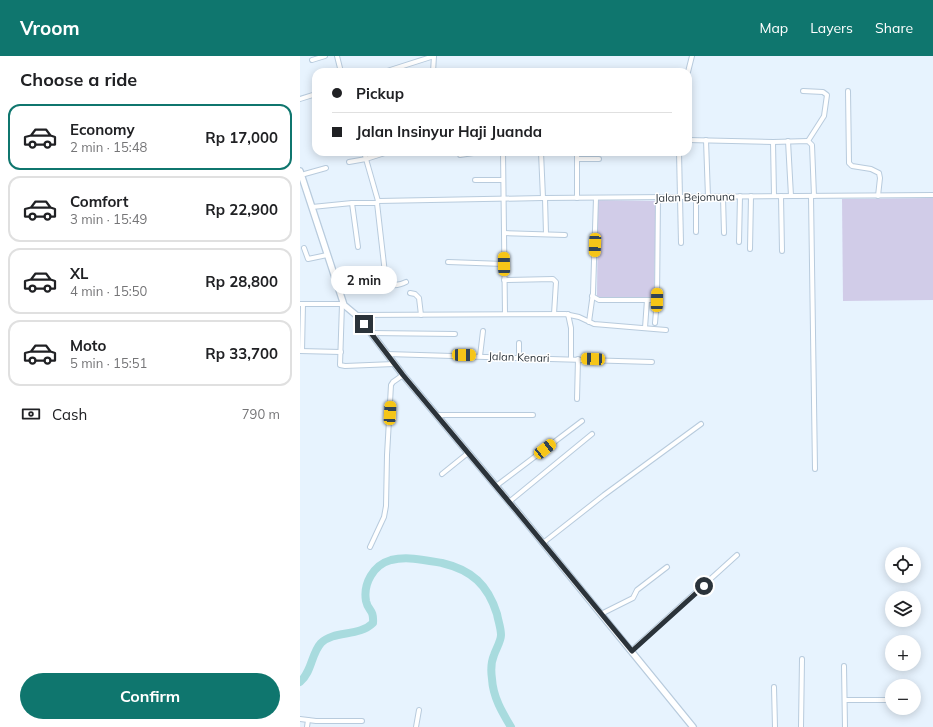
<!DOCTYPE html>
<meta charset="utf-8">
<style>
:root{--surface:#fff;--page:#f6f6f6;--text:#202124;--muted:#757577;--line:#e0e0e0;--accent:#0f766e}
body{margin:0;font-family:Mulish,sans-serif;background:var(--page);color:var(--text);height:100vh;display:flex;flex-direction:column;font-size:15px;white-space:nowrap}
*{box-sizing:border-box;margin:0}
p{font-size:13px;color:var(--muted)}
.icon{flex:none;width:22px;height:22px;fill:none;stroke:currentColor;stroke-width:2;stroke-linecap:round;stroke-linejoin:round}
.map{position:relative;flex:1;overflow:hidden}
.sheet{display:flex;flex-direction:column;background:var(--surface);width:300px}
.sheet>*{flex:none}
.guide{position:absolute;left:12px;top:12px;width:380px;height:88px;border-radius:12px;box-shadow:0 2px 10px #0003;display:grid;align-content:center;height:88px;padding:0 20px;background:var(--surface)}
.controls{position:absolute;left:585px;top:491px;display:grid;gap:8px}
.controls a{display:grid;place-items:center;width:36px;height:36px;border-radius:50%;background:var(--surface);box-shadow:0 2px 10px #0003;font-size:20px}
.end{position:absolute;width:18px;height:18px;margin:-9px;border:5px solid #2b333a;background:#fff;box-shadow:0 0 0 2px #fff}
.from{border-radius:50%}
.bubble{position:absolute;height:28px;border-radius:14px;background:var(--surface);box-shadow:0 2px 10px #0003;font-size:13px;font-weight:700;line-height:28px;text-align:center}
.car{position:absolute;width:12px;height:24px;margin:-12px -6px;border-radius:5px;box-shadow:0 0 3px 1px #0007;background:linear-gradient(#f5c518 24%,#345 0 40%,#f5c518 0 76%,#345 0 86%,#f5c518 0)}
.guide b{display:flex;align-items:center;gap:14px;height:38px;font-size:15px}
.guide b+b{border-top:1px solid var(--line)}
.guide i{width:10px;height:10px;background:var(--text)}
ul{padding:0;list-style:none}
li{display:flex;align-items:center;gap:12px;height:66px;margin:0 8px 6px;padding:0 12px;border:2px solid var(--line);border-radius:12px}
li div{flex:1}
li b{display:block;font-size:15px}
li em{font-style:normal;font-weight:700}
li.on{border-color:var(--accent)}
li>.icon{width:36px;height:36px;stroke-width:1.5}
h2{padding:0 20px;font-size:18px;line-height:48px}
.pay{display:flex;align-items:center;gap:10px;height:44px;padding:0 20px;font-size:15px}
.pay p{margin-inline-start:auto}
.cta{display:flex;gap:8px;margin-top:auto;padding:8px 20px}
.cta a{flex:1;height:46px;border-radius:24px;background:var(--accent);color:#fff;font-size:16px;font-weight:700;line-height:46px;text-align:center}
header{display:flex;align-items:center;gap:24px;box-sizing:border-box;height:56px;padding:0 20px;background:var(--accent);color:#fff}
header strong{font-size:19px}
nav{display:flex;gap:22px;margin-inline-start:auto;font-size:14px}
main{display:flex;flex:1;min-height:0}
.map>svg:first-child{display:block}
</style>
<header>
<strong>Vroom</strong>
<nav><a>Map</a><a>Layers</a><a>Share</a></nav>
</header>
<main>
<section class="sheet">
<h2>Choose a ride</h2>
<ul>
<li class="on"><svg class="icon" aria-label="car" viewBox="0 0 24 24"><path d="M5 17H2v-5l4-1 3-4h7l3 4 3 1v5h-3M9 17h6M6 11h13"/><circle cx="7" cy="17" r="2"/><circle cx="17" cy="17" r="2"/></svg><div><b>Economy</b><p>2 min · 15:48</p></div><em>Rp 17,000</em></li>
<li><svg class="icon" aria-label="car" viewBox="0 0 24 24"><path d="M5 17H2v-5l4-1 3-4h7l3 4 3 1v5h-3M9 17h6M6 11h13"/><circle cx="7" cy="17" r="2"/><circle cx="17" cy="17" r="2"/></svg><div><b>Comfort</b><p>3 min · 15:49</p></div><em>Rp 22,900</em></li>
<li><svg class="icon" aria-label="car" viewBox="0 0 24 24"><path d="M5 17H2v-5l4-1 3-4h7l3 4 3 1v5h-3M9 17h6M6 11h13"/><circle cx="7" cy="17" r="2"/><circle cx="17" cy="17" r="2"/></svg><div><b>XL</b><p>4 min · 15:50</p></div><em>Rp 28,800</em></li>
<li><svg class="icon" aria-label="car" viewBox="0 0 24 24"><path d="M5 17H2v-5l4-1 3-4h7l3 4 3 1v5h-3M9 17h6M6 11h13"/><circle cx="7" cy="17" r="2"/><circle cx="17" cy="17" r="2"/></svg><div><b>Moto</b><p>5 min · 15:51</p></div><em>Rp 33,700</em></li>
</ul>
<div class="pay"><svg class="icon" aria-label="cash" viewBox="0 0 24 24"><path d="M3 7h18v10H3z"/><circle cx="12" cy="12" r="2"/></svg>Cash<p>790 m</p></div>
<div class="cta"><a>Confirm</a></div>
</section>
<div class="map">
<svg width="633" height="671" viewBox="0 0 633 671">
<rect width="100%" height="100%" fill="#e7f3fe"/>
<g fill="#d1cce8">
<polygon points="633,142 633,244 543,245 542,143"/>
<polygon points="298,144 356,145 354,242 297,241"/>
</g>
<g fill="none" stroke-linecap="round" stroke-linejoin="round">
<path stroke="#a8dbde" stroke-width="8" d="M0 626C12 616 11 598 21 587 34 574 59 581 73 567 74 553 68 555 66 545 63 528 73 509 91 504 107 500 125 504 142 507 172 514 188 529 197 558 198 564 201 572 201 579 201 585 196 593 194 599 191 606 191 616 192 623 193 641 202 656 211 671"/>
<g stroke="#b8cbdd" stroke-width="6">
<g id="street">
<polyline points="37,0 41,16"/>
<polyline points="12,4 25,0"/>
<polyline points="84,16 134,0"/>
<polyline points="133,16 134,0"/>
<polyline points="388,16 392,0"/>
<polyline points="503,35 523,36 527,39 524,60 508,85"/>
<polyline points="548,35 549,107 552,110 571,113 579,117 580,122 578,140"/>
<polyline points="0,43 16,38"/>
<polyline points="388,84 473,86 508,85 512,89 514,140"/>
<polyline points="406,84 408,141"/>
<polyline points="488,85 491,140"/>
<polyline points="473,86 474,140"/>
<polyline points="64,96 78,145"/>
<polyline points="127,96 127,97"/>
<polyline points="203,96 205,258"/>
<polyline points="241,96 243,142"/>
<polyline points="277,96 277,142"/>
<polyline points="379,96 381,187"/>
<polyline points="203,97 226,96"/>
<polyline points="160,99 180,96"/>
<polyline points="277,103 299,103"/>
<polyline points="49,106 66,103 88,96"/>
<polyline points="1,119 26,112"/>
<polyline points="175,124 203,124"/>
<polyline points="481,140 482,195"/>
<polyline points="511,140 515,413"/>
<polyline points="423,141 424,177"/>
<polyline points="245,142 246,178"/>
<polyline points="396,142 396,176"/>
<polyline points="52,147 58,191"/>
<path d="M77 147 86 226C92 231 100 229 106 226"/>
<polyline points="12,151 52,147 77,147 78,145 243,142 633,139"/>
<polyline points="204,177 265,179"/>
<polyline points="439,186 440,140"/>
<polyline points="4,192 8,203 27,199"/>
<polyline points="450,193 451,140"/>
<polyline points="148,206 204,208"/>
<polyline points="204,224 253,223 256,226 254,258"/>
<polyline points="110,237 115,238 119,242 121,259"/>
<polyline points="292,240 299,244 357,244"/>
<polyline points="0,248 44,248"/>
<polyline points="42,248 40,309 45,310 94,308"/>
<polyline points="268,258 271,272 271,302"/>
<polyline points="56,259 265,258 279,261 294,268 366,274"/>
<polyline points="289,266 293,237 296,142"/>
<polyline points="355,267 357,244 358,141"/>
<polyline points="345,272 347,244"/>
<polyline points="71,277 155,278"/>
<polyline points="0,295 41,296"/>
<polyline points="2,295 3,248"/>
<polyline points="87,298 352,306"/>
<polyline points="180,300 183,275"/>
<polyline points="219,301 219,287"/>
<polyline points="277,343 278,303"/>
<polyline points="136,359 233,359"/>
<polyline points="142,418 168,397"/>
<polyline points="196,430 282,365"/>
<polyline points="209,446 292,378"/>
<polyline points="243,487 304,439 401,368"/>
<polyline points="70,491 84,461 86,450 87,399 91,329 93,326 103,319"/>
<polyline points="301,558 333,542 337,534 367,511"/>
<polyline points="331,595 437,499"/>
<polyline points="544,610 545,671"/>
<polyline points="474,631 475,671"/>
<polyline points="545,644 592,644"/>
<polyline points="614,644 616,644"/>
<polyline points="0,663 16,665 62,665"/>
<polyline points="7,671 8,664"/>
<polyline points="116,671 119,654"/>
<polyline points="501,671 502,603"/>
</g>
</g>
<g stroke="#b8cbdd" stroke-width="8">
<polyline id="secondary" points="0,115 44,249 56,259 71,277 103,319 221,460 393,671"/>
</g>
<use href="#street" stroke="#fff" stroke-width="4"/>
<use href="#secondary" stroke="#fff" stroke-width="5.5"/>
</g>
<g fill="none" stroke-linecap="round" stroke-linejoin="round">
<polyline stroke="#2b333a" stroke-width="5" points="64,268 103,319 215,453 332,595 404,530"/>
</g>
<g text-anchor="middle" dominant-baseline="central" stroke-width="3" stroke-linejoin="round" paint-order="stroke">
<g font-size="11" fill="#2b333a" stroke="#fff">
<text transform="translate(395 141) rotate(-1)">Jalan Bejomuna</text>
<text transform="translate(219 301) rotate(2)">Jalan Kenari</text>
</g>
</g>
</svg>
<div class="controls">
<a><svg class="icon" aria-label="locate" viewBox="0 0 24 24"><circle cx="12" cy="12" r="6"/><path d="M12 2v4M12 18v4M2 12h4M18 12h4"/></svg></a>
<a><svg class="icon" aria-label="layers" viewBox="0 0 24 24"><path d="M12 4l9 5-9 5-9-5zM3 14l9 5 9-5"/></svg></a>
<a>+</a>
<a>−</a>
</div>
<i class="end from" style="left:404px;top:530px"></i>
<i class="end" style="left:64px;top:268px"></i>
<div class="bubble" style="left:31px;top:210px;width:66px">2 min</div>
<i class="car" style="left:295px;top:189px;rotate:182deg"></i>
<i class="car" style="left:204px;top:208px;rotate:359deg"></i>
<i class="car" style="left:357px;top:244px;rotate:1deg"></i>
<i class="car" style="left:164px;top:299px;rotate:91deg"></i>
<i class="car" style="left:293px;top:303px;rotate:272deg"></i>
<i class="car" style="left:90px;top:357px;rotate:3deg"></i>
<i class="car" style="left:245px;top:393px;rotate:52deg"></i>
<div class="guide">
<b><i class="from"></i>Pickup</b>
<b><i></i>Jalan Insinyur Haji Juanda</b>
</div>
</div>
</main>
